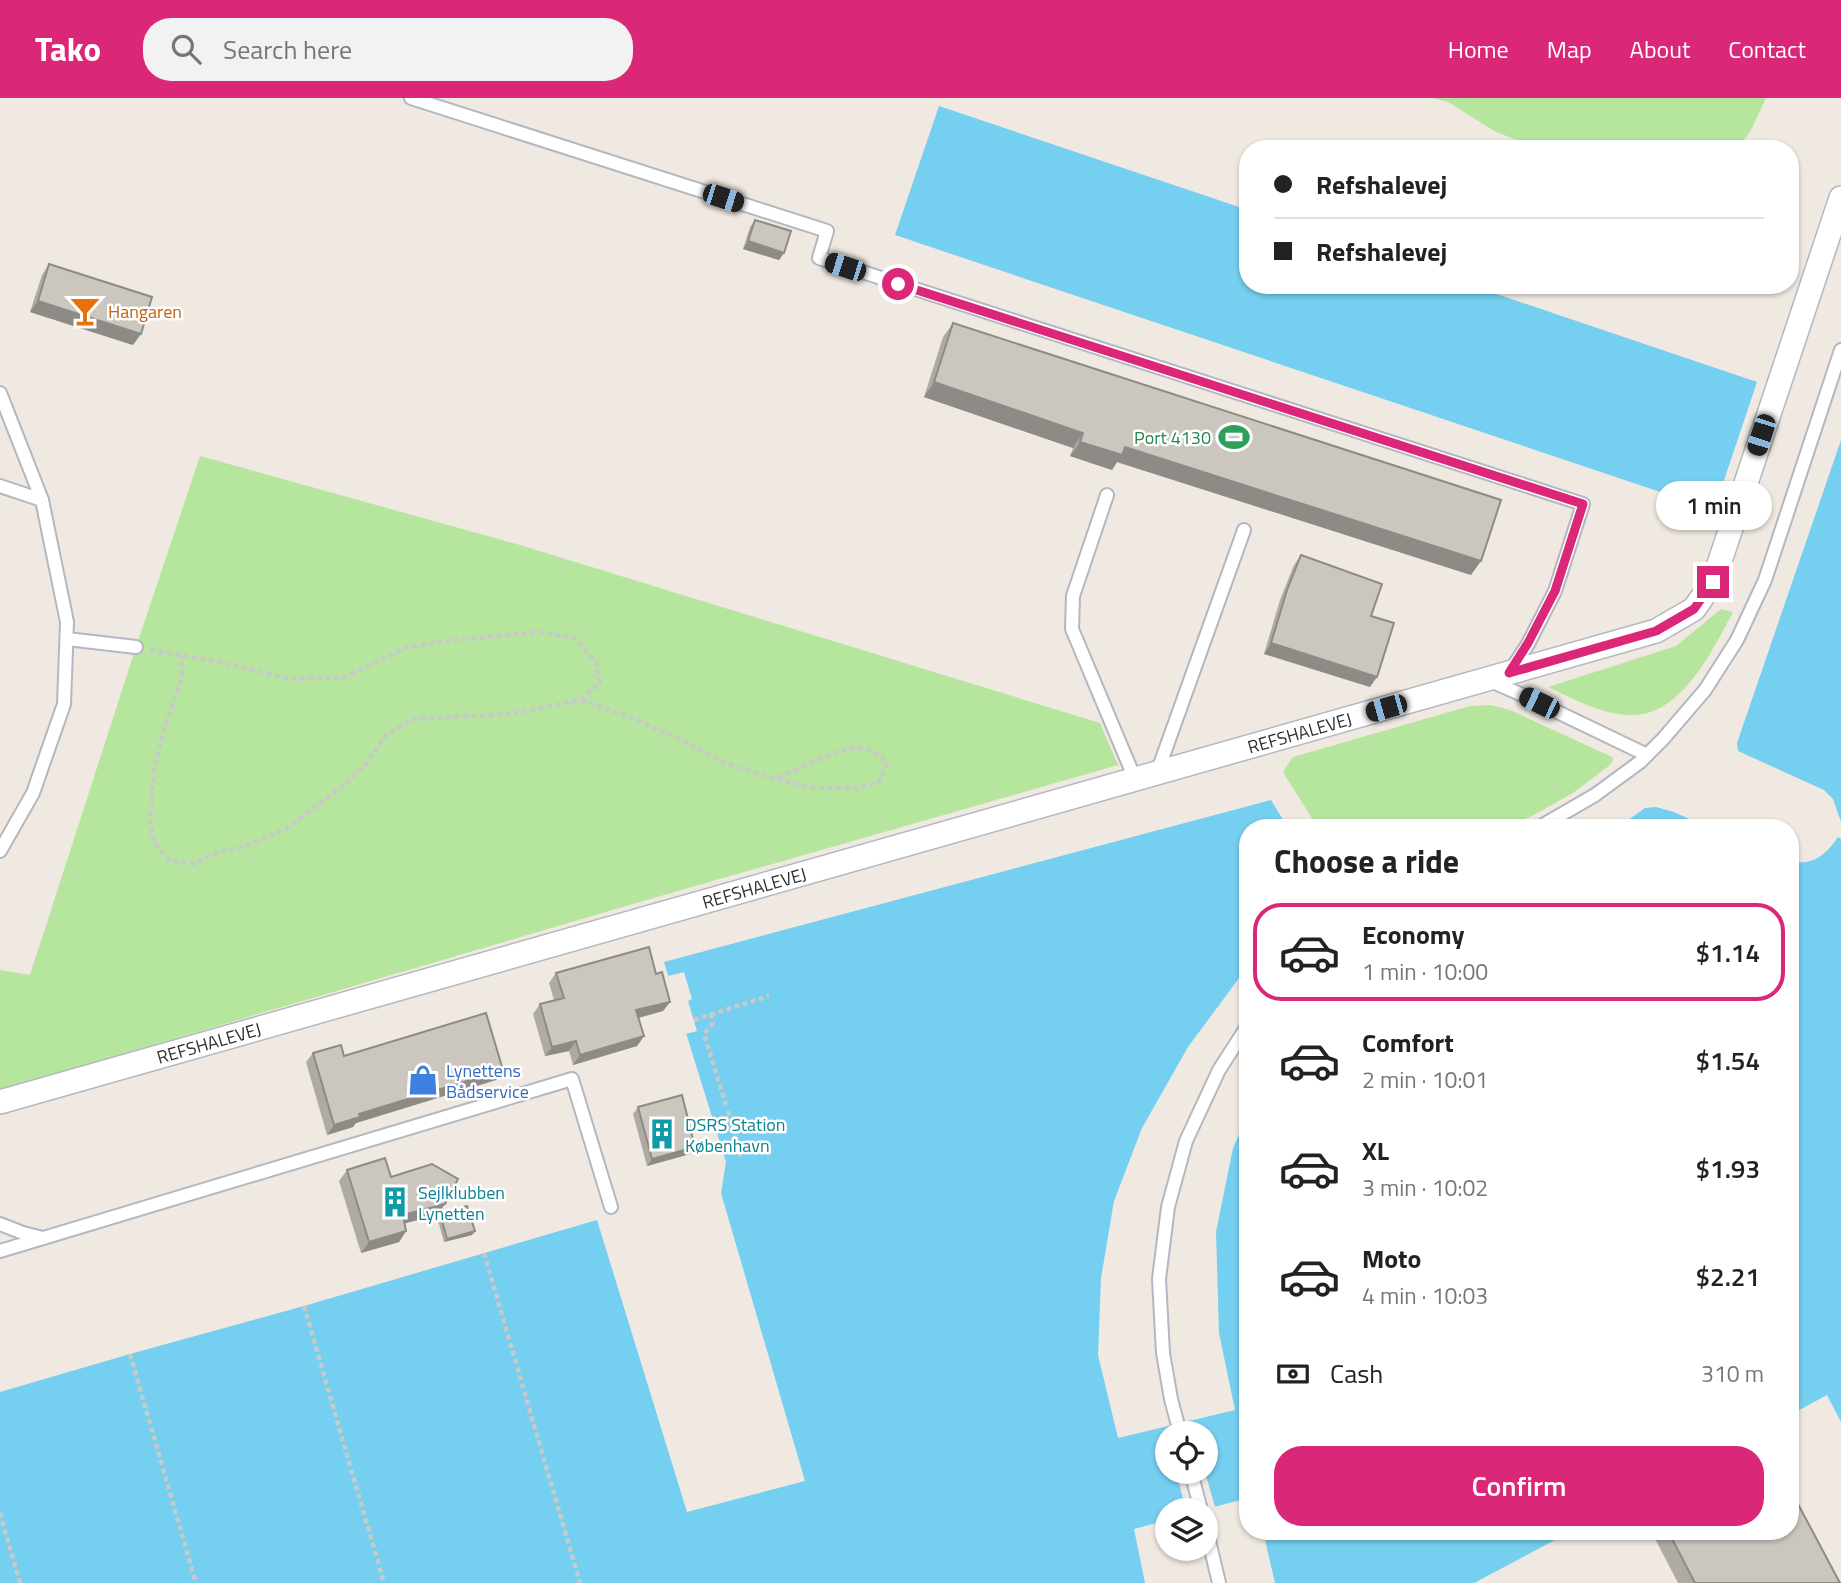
<!DOCTYPE html>
<meta charset="utf-8">
<style>
:root{--surface:#fff;--page:#f2f2f2;--text:#222;--muted:#767676;--line:#e0e0e0;--accent:#db2777}
body{margin:0;font-family:"Titillium Web",sans-serif;background:var(--page);color:var(--text);height:100vh;display:flex;flex-direction:column;font-size:26px;white-space:nowrap}
*{box-sizing:border-box;margin:0}
p{font-size:23px;color:var(--muted)}
.icon{flex:none;width:38px;height:38px;fill:none;stroke:currentColor;stroke-width:2;stroke-linecap:round;stroke-linejoin:round}
.map{position:relative;flex:1;overflow:hidden}
.panel{position:absolute;left:1239px;top:721px;width:560px;height:721px;display:flex;flex-direction:column;background:var(--surface);border-radius:28px;box-shadow:0 2px 5px #0004}
.panel>*{flex:none}
.banner{position:absolute;left:1239px;top:42px;width:560px;height:154px;border-radius:28px;box-shadow:0 2px 5px #0004;display:grid;align-content:center;height:154px;padding:0 35px;background:var(--surface)}
.buttons{position:absolute;left:1155px;top:1323px;display:grid;gap:14px}
.buttons a{display:grid;place-items:center;width:63px;height:63px;border-radius:50%;background:var(--surface);box-shadow:0 2px 5px #0004;font-size:35px}
.end{position:absolute;width:32px;height:32px;margin:-16px;border:9px solid #db2777;background:#fff;box-shadow:0 0 0 4px #fff}
.from{border-radius:50%}
.bubble{position:absolute;height:49px;border-radius:24px;background:var(--surface);box-shadow:0 2px 5px #0004;font-size:23px;font-weight:600;line-height:49px;text-align:center}
.car{position:absolute;width:21px;height:42px;margin:-21px -10px;border-radius:9px;box-shadow:0 0 5px 2px #0007;background:linear-gradient(#222 24%,#8ab4d8 0 40%,#222 0 76%,#8ab4d8 0 86%,#222 0)}
.banner b{display:flex;align-items:center;gap:24px;height:66px;font-size:26px}
.banner b+b{border-top:2px solid var(--line)}
.banner i{width:18px;height:18px;background:var(--text)}
ul{padding:0;list-style:none}
li{display:flex;align-items:center;gap:21px;height:98px;margin:0 14px 10px;padding:0 21px;border:4px solid transparent;border-radius:28px}
li div{flex:1}
li b{display:block;font-size:26px}
li em{font-style:normal;font-weight:600}
li.active{border-color:var(--accent)}
li>.icon{width:63px;height:63px;stroke-width:1.5}
h2{padding:0 35px;font-size:32px;line-height:84px}
.pay{display:flex;align-items:center;gap:18px;height:77px;padding:0 35px;font-size:26px}
.pay p{margin-inline-start:auto}
.cta{display:flex;gap:14px;margin-top:auto;padding:14px 35px}
.cta a{flex:1;height:80px;border-radius:28px;background:var(--accent);color:#fff;font-size:28px;font-weight:600;line-height:80px;text-align:center}
header{display:flex;align-items:center;gap:42px;box-sizing:border-box;height:98px;padding:0 35px;background:var(--accent);color:#fff}
header strong{font-size:33px}
nav{display:flex;gap:38px;margin-inline-start:auto;font-size:24px}
.search{width:490px;height:63px;background:var(--page);display:flex;align-items:center;gap:18px;box-sizing:border-box;padding:0 24px;border-radius:28px;color:var(--muted);font-size:26px}
.map>svg:first-child{display:block}
</style>
<header>
<strong>Tako</strong>
<div class="search"><svg class="icon" aria-label="search" viewBox="0 0 24 24"><circle cx="10" cy="10" r="6"/><path d="M15 15l6 6"/></svg>Search here</div>
<nav><a>Home</a><a>Map</a><a>About</a><a>Contact</a></nav>
</header>
<div class="map">
<svg width="1841" height="1485" viewBox="0 0 1841 1485">
<rect width="100%" height="100%" fill="#efe9e1"/>
<g fill="#b6e59e">
<polygon points="1432,0 1766,0 1750,34 1737,51 1540,51 1496,34 1448,4"/>
<polygon points="200,358 520,447 1100,625 1118,667 650,801 0,992 0,872 30,877 136,549"/>
<path d="M1721 511 1733 514C1712 553 1681 619 1630 617 1603 617 1571 600 1548 589L1676 548Z"/>
<polygon points="1490,607 1510,612 1612,659 1613,662 1610,667 1573,695 1532,718 1503,730 1318,730 1283,674 1293,659 1470,608"/>
</g>
<g fill="#75cff0" fill-rule="evenodd">
<polygon points="939,8 1248,112 1248,187 1470,187 1757,284 1714,412 895,137"/>
<polygon points="1841,342 1841,724 1833,701 1824,692 1738,653 1737,645"/>
<path d="M1271 702 1288 730H1248V868L1188 949 1142 1030 1114 1103 1101 1180 1098 1257 1118 1340 1235 1312 1219 1235 1216 1134 1233 1050 1248 1018V1400L1203 1412H1167V1422L1134 1431 1145 1485H0V1294L130 1256 304 1208 597 1122 687 1414 805 1383 721 1095 726 1064 664 864ZM1167 1335H1206V1374H1167Z"/>
<polygon points="1656,709 1674,714 1709,730 1617,730 1645,710"/>
<path d="M1838 739 1841 741V1324L1827 1297 1790 1317V763C1812 769 1827 756 1838 739Z"/>
<polygon points="1263,1433 1572,1433 1474,1485 1275,1485"/>
</g>
<g fill="#efe9e1">
<polygon points="684,874 692,901 688,903 697,933 686,936 668,878"/>
<polygon points="1176,1374 1205,1374 1215,1409 1203,1412 1186,1412"/>
</g>
<g fill="none" stroke-linecap="round" stroke-linejoin="round">
<g stroke="#b4b7c1" stroke-width="16">
<g id="lane">
<polyline points="411,0 827,133 819,160 1583,406 1555,493 1528,546 1511,572"/>
<polyline points="0,295 42,402 67,524 64,606 33,695 0,753"/>
<polyline points="0,388 42,402"/>
<polyline points="1107,397 1073,498 1072,531 1135,681"/>
<polyline points="67,541 136,549"/>
<polyline points="1488,582 1518,595 1647,657"/>
<polyline points="1157,675 1244,432"/>
<polyline points="1538,730 1595,697 1640,664 1663,641 1705,592 1737,542 1765,482 1841,252"/>
<polyline points="0,1126 23,1135 43,1140"/>
<polyline points="0,1153 572,981 611,1109"/>
<polyline points="1180,1335 1171,1301 1163,1255 1159,1181 1168,1109 1186,1043 1219,972 1248,927"/>
<polyline points="1191,1374 1201,1412"/>
<polyline points="1206,1430 1219,1485"/>
</g>
</g>
<g stroke="#b4b7c1" stroke-width="26">
<g id="street">
<path id="s1" d="M0 1004 1656 533 1694 511 1713 484 1841 100"/>
</g>
</g>
<g stroke="#c9c9c9" stroke-width="4.5" stroke-dasharray="5 3.5" stroke-linecap="butt">
<polyline points="150,552 215,563 291,581 344,579 405,550 443,543 540,534 575,540 596,565 600,585 580,602 510,616 412,621 386,637 364,669 339,691 286,731 245,748 210,757 194,766 169,762 154,745 150,722 154,671 164,632 182,579 181,558"/>
<path d="M581 602 630 619 679 641 724 665 775 681 814 690H858L879 684 887 665C879 656 870 649 858 650 835 651 797 672 775 681"/>
<polyline points="711,916 713,925 704,936 726,1007"/>
<polyline points="694,922 769,898"/>
<polyline points="728,1013 741,1062"/>
<polyline points="714,1024 729,1019"/>
<polyline points="484,1155 580,1485"/>
<polyline points="304,1208 384,1485"/>
<polyline points="130,1256 196,1485"/>
<polyline points="0,1415 20,1485"/>
</g>
<use href="#lane" stroke="#fff" stroke-width="12"/>
<use href="#street" stroke="#fff" stroke-width="23"/>
</g>
<g fill="#afaba4">
<polygon points="755,122 784,155 779,162 743,151 750,129"/>
<polygon points="49,166 133,247 30,214 42,177"/>
<polygon points="953,225 1471,477 1117,364 1112,372 1070,358 1073,350 924,299 943,239"/>
<polygon points="1301,457 1371,518 1370,589 1264,556 1280,502 1294,467"/>
<polygon points="556,875 656,876 670,904 663,913 639,920 644,938 637,948 573,967 569,953 545,958 533,916 540,906 554,902 549,885"/>
<polygon points="313,955 344,958 503,972 496,982 356,1025 353,1029 327,1037 306,964"/>
<polygon points="638,1009 690,1056 647,1068 633,1016"/>
<polygon points="347,1072 391,1079 437,1117 405,1125 406,1133 399,1144 361,1155 339,1083"/>
<polygon points="440,1116 475,1133 472,1137 444,1144 437,1119"/>
<polygon points="1651,1433 1790,1433 1840,1485 1678,1485"/>
</g>
<g fill="#8e8b86">
<polygon points="748,143 784,155 779,162 743,151"/>
<polygon points="38,203 141,236 133,247 30,214"/>
<polygon points="934,284 1083,335 1073,350 924,299"/>
<polygon points="1080,344 1125,349 1481,463 1471,477 1117,364 1112,372 1070,358"/>
<polygon points="1271,545 1377,579 1370,589 1264,556"/>
<polygon points="670,904 663,913 629,922 636,912"/>
<polygon points="644,938 637,948 573,967 580,957"/>
<polygon points="576,943 569,953 545,958 552,949"/>
<polygon points="503,972 496,982 356,1025 353,1029 327,1037 334,1027 359,1016"/>
<polygon points="695,1049 690,1056 647,1068 652,1061"/>
<polygon points="445,1106 437,1117 395,1128 403,1117"/>
<polygon points="406,1133 399,1144 361,1155 369,1144"/>
<polygon points="475,1133 472,1137 444,1144 447,1141"/>
</g>
<g fill="#cbc7bf" stroke="#8e8b86" stroke-width="2">
<polygon points="755,122 791,133 784,155 748,143"/>
<polygon points="49,166 152,199 141,236 38,203"/>
<polygon points="953,225 1501,402 1481,463 1125,349 1122,357 1080,344 1083,335 934,284"/>
<polygon points="1301,457 1382,486 1371,518 1394,525 1377,579 1271,545 1287,492"/>
<polygon points="649,849 656,876 662,874 670,904 636,912 644,938 580,957 576,943 552,949 540,906 564,900 556,875"/>
<polygon points="486,915 503,972 359,1016 360,1019 334,1027 313,955 341,947 344,958"/>
<polygon points="682,997 695,1049 652,1061 638,1009"/>
<polygon points="385,1060 391,1079 432,1066 458,1081 445,1106 403,1117 406,1133 369,1144 347,1072"/>
<polygon points="467,1108 475,1133 447,1141 440,1116"/>
<polygon points="1790,1391 1840,1485 1695,1485 1668,1433 1790,1433"/>
</g>
<g fill="none" stroke-linecap="round" stroke-linejoin="round">
<polyline stroke="#db2777" stroke-width="9" points="898,186 1583,406 1555,493 1528,545 1509,575 1656,533 1694,511 1713,484"/>
</g>
<defs>
<g id="bar-bare" transform="scale(2.415)"><path d="M-6-5H6L.8 .8V4.5H3.5V6h-7V4.5H-.8V.8Z" fill="#e8710a" stroke="#fff" stroke-width="2.5" paint-order="stroke"/></g>
<g id="stadium-bare" transform="scale(2.415)"><path d="M0-5a6.5 5 0 1 0 0 10a6.5 5 0 1 0 0-10ZM-3.5-1.8h7v3.6h-7Z" fill="#2e9e5b" stroke="#fff" stroke-width="2.5" paint-order="stroke"/></g>
<g id="shop-bare" transform="scale(2.415)"><path d="M-5-2.5h2.3a2.7 3.5 0 0 1 5.4 0H5L5.5 6h-11ZM-1.5-2.5h3a1.5 2.3 0 0 0-3 0Z" fill="#3f7fe0" stroke="#fff" stroke-width="2.5" paint-order="stroke"/></g>
<g id="building-bare" transform="scale(2.415)"><path d="M-4-6H4V6H1V3H-1V6H-4ZM-2.5-4.3h1.7v1.8h-1.7ZM.8-4.3h1.7v1.8H.8ZM-2.5-1h1.7V.8h-1.7ZM.8-1h1.7V.8H.8Z" fill="#0f9aa8" stroke="#fff" stroke-width="2.5" paint-order="stroke"/></g>
</defs>
<g fill-rule="evenodd">
<use href="#bar-bare" x="85" y="213"/>
<use href="#stadium-bare" x="1234" y="339"/>
<use href="#shop-bare" x="423" y="982"/>
<use href="#building-bare" x="662" y="1036"/>
<use href="#building-bare" x="395" y="1104"/>
</g>
<g text-anchor="middle" dominant-baseline="central" stroke-width="5" stroke-linejoin="round" paint-order="stroke">
<g font-size="18" fill="#c56008" stroke="#fff" text-anchor="start">
<text x="108" y="213">Hangaren</text>
</g>
<g font-size="18" fill="#27864d" stroke="#fff" text-anchor="end">
<text x="1211" y="339">Port 4130</text>
</g>
<g font-size="18" fill="#2e2e2e" stroke="#fff">
<text stroke="none"><textPath href="#s1" startOffset="1351">REFSHALEVEJ</textPath></text>
<text stroke="none"><textPath href="#s1" startOffset="784">REFSHALEVEJ</textPath></text>
<text stroke="none"><textPath href="#s1" startOffset="217">REFSHALEVEJ</textPath></text>
</g>
<g font-size="18" fill="#366cbe" stroke="#fff" text-anchor="start">
<text x="446" y="972">Lynettens<tspan x="446" dy="21">Bådservice</tspan></text>
</g>
<g font-size="18" fill="#0d838f" stroke="#fff" text-anchor="start">
<text x="685" y="1026">DSRS Station<tspan x="685" dy="21">København</tspan></text>
<text x="418" y="1094">Sejlklubben<tspan x="418" dy="21">Lynetten</tspan></text>
</g>
</g>
</svg>
<div class="buttons">
<a><svg class="icon" aria-label="locate" viewBox="0 0 24 24"><circle cx="12" cy="12" r="6"/><path d="M12 2v4M12 18v4M2 12h4M18 12h4"/></svg></a>
<a><svg class="icon" aria-label="layers" viewBox="0 0 24 24"><path d="M12 4l9 5-9 5-9-5zM3 14l9 5 9-5"/></svg></a>
</div>
<i class="end from" style="left:898px;top:186px"></i>
<i class="end" style="left:1713px;top:484px"></i>
<div class="bubble" style="left:1656px;top:383px;width:116px">1 min</div>
<i class="car" style="left:723px;top:100px;rotate:108deg"></i>
<i class="car" style="left:845px;top:169px;rotate:288deg"></i>
<i class="car" style="left:1761px;top:337px;rotate:198deg"></i>
<i class="car" style="left:1539px;top:605px;rotate:296deg"></i>
<i class="car" style="left:1386px;top:610px;rotate:254deg"></i>
<div class="banner">
<b><i class="from"></i>Refshalevej</b>
<b><i></i>Refshalevej</b>
</div>
<section class="panel">
<h2>Choose a ride</h2>
<ul>
<li class="active"><svg class="icon" aria-label="car" viewBox="0 0 24 24"><path d="M5 17H2v-5l4-1 3-4h7l3 4 3 1v5h-3M9 17h6M6 11h13"/><circle cx="7" cy="17" r="2"/><circle cx="17" cy="17" r="2"/></svg><div><b>Economy</b><p>1 min · 10:00</p></div><em>$1.14</em></li>
<li><svg class="icon" aria-label="car" viewBox="0 0 24 24"><path d="M5 17H2v-5l4-1 3-4h7l3 4 3 1v5h-3M9 17h6M6 11h13"/><circle cx="7" cy="17" r="2"/><circle cx="17" cy="17" r="2"/></svg><div><b>Comfort</b><p>2 min · 10:01</p></div><em>$1.54</em></li>
<li><svg class="icon" aria-label="car" viewBox="0 0 24 24"><path d="M5 17H2v-5l4-1 3-4h7l3 4 3 1v5h-3M9 17h6M6 11h13"/><circle cx="7" cy="17" r="2"/><circle cx="17" cy="17" r="2"/></svg><div><b>XL</b><p>3 min · 10:02</p></div><em>$1.93</em></li>
<li><svg class="icon" aria-label="car" viewBox="0 0 24 24"><path d="M5 17H2v-5l4-1 3-4h7l3 4 3 1v5h-3M9 17h6M6 11h13"/><circle cx="7" cy="17" r="2"/><circle cx="17" cy="17" r="2"/></svg><div><b>Moto</b><p>4 min · 10:03</p></div><em>$2.21</em></li>
</ul>
<div class="pay"><svg class="icon" aria-label="cash" viewBox="0 0 24 24"><path d="M3 7h18v10H3z"/><circle cx="12" cy="12" r="2"/></svg>Cash<p>310 m</p></div>
<div class="cta"><a>Confirm</a></div>
</section>
</div>
